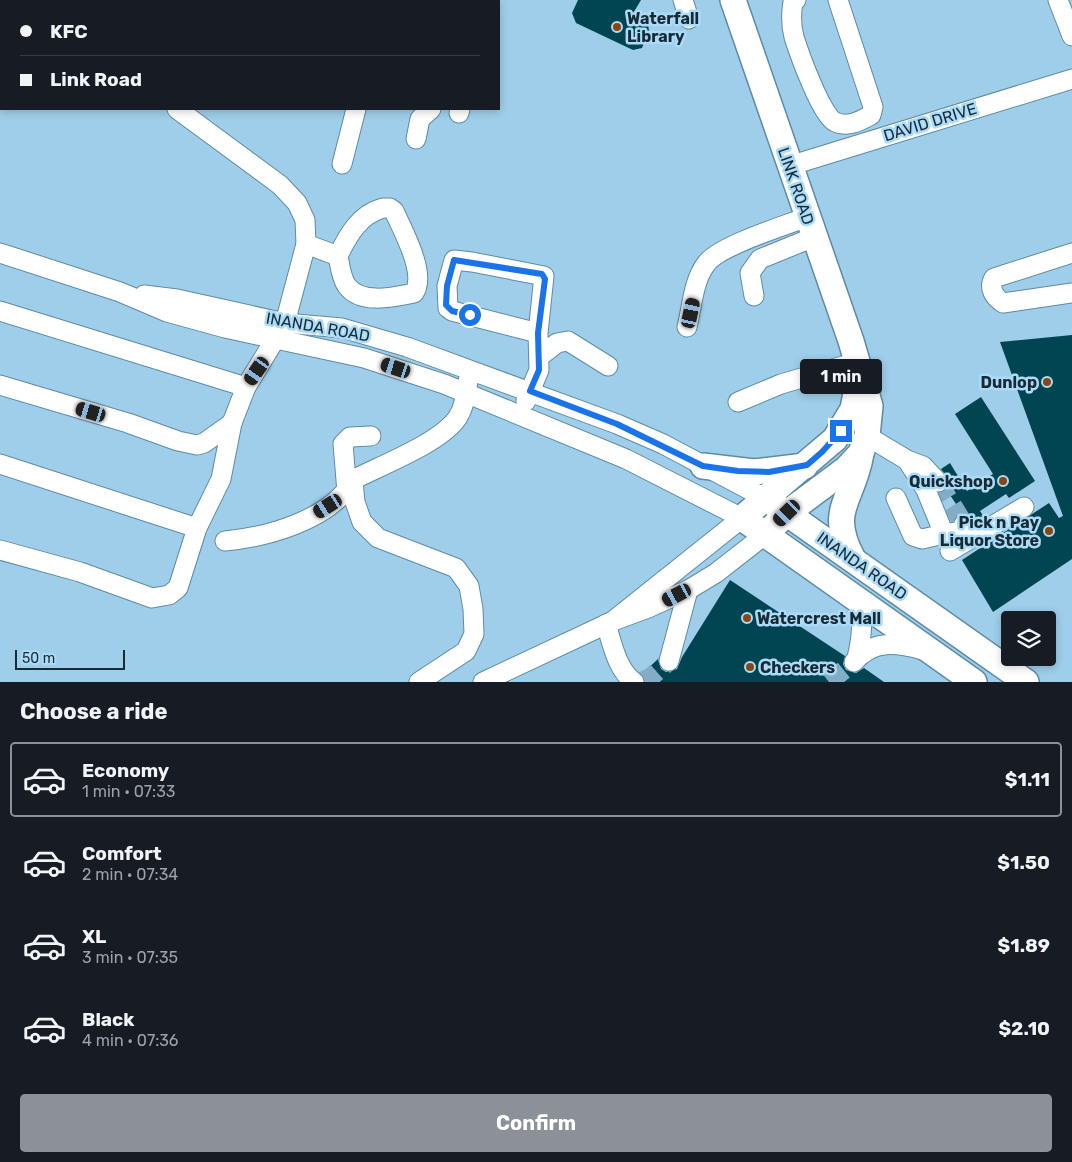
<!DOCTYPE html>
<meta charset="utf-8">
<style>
:root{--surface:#171b24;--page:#20242c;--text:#f1f3f6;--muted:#9ea1a6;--line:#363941;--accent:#8c9099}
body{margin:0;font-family:Rubik,sans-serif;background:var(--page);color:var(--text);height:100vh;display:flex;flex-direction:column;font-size:19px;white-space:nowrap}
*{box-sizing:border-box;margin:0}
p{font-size:16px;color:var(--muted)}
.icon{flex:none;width:28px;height:28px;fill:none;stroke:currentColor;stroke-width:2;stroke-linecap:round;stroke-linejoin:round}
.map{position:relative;height:682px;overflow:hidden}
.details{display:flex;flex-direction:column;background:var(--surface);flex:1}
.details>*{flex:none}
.hud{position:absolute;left:0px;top:0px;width:500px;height:110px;box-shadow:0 2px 8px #0003;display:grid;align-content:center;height:110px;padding:0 20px;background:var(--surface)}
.tools{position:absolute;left:1001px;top:611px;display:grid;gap:10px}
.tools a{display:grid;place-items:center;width:55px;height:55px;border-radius:5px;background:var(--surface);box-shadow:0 2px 8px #0003;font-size:25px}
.scale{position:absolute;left:15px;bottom:12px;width:110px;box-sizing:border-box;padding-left:5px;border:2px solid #172a35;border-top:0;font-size:14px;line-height:18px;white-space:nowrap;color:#172a35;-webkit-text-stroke:4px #abdbf7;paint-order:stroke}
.end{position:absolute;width:22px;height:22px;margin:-11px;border:6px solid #1a73e8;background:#fff;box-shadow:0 0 0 2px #fff}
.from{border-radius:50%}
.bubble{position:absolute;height:35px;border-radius:5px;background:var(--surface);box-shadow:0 2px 8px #0003;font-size:16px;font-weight:700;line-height:35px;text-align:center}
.car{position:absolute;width:15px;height:30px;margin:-15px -8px;border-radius:6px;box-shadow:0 0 4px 1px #0007;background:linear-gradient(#222 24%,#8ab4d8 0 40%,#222 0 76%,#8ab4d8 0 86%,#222 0)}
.hud b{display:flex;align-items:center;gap:18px;height:48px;font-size:19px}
.hud b+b{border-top:1px solid var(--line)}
.hud i{width:12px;height:12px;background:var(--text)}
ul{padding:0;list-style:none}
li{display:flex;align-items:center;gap:15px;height:75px;margin:0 10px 8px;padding:0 10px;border:2px solid transparent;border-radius:5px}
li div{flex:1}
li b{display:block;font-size:19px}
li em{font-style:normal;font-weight:700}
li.on{border-color:var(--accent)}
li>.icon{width:45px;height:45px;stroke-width:1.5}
h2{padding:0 20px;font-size:22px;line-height:60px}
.action{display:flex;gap:10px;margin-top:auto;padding:10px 20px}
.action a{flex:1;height:58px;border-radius:5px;background:var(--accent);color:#fff;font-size:20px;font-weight:700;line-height:58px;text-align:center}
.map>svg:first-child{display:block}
</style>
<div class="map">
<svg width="1072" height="682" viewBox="0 0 1072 682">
<rect width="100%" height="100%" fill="#9eceea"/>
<g fill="#004551">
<polygon points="578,0 641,0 632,15 648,23 649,31 642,48 633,50 576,23 572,13"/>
<polygon points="1072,335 1072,559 993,612 962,560 1049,503 1059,518 1063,516 1000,342"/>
<polygon points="981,397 1035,481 1009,498 1006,494 980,511 984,517 975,523 969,514 962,513 946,489 949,479 941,469 950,463 967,491 993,474 955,414"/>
<polygon points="730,580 845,656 843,664 846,670 856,673 864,668 884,682 645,682 642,674 658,659 661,669 666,672 677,669 682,657"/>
</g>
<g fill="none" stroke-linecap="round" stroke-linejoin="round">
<g stroke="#83adc6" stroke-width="19" stroke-dasharray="19 9" stroke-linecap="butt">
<polyline points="938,482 964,524"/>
<polyline points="641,682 651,677 669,661"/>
<polyline points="829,682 854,662"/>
</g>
<g stroke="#5d8ba5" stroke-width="21">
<g id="minor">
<polyline points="33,0 34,1"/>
<polyline points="311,0 312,1"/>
<polyline points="452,0 453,1"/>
<polyline points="683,0 689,19"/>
<path d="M796 0 793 2C791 14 791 26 794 37 799 53 822 117 835 122 848 128 860 121 871 115L873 107 838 0"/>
<polyline points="1058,0 1072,36"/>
<polyline points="290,1 292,0"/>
<polyline points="388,1 389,0"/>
<polyline points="459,113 460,109"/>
<polyline points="416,139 420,119 431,109"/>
<polyline points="342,164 356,109"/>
<polyline points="789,166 1072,79"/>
<path d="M383 208H390L394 211C403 231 427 274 414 293 394 297 361 305 347 286 341 278 340 265 338 256 348 235 360 214 383 208Z"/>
<polyline points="306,244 338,256"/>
<polyline points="0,253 120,292 167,312 225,328 364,358 444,384 626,459 742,518 613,621"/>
<path d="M1072 253 994 278C988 288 994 297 1003 303L1072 293"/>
<polyline points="144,295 177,299 285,323 342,328 407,347 617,424 663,444 765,498"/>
<polyline points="754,296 750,273 760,259 814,237"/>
<polyline points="0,311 246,387"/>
<path d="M687 327C692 308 693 281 706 264 718 246 784 226 807 217"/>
<polyline points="539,357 557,343 568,341 608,366"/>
<polyline points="0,385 128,423 178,441 197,445 204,443 232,423"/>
<polyline points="526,401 539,370 538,333 544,276 472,262 454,260 447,286 448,308 452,311 538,333"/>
<polyline points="738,402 781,384 857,362"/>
<polyline points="867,436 907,460 923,466 938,482"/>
<polyline points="907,460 926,490 944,534 961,531 964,524"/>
<polyline points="0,464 197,528"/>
<polyline points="353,480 355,502 362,522 378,538 456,568 469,586 473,609 474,634 466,651 419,682"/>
<polyline points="347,492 343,444 350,437 371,436"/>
<polyline points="896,498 913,536 922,539 944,534"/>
<path d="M225 541C267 537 331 520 353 480 381 465 441 443 458 417 465 406 466 393 468 381"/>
<polyline points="0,550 80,572 152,598 169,595 178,588 197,528 221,479 232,423 246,387 285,323 306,244 305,220 297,203 280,185 177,109"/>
<polyline points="950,551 1024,507"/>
<path d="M857 598C864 619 862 636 857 658"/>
<path d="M606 624C612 643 617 670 634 682"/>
<polyline points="669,661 688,590"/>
<path d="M854 662C873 639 897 643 923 650"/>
<polyline points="483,682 613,621 648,608 688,590 716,573 766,534"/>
</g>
</g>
<g stroke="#5d8ba5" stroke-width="28">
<g id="major">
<polyline points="733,0 851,341 870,406 867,436 861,453 846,469 787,513 766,534"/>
<polyline points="859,378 853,409 835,439 742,518 974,682"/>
<polyline points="703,466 754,472 805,466"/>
<polyline points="775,505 1026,682"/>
<path d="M853 559C826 509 854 500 861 453"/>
</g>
</g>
<use href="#minor" stroke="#fff" stroke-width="19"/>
<use href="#major" stroke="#fff" stroke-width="25"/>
</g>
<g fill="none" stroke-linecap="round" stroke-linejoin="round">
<polyline stroke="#1a73e8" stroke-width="6" points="470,315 452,311 446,305 447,286 454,260 542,274 545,279 538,333 539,370 530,391 617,424 703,466 738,471 769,472 807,465 822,452 841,431"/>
</g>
<g fill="#884712" stroke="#abdbf7" stroke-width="2">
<circle cx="617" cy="27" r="5"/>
<circle cx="1047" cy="382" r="5"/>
<circle cx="1003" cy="481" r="5"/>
<circle cx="1049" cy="531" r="5"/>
<circle cx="747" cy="618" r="5"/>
<circle cx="750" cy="667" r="5"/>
</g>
<g text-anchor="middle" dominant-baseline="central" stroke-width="5" stroke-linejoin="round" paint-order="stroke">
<g font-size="16" font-weight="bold" fill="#172a35" stroke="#abdbf7" text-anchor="start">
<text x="627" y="18">Waterfall<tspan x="627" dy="18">Library</tspan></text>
<text x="1037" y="382" text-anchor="end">Dunlop</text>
<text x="993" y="481" text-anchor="end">Quickshop</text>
<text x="1039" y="522" text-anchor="end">Pick n Pay<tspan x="1039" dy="18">Liquor Store</tspan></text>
<text x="757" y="618">Watercrest Mall</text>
<text x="760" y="667">Checkers</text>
</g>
<g font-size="16" fill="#172a35" stroke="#abdbf7">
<text transform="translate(930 122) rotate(-17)">DAVID DRIVE</text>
<text transform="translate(796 186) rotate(71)">LINK ROAD</text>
<text transform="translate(318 327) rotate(10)">INANDA ROAD</text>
<text transform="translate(862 566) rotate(35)">INANDA ROAD</text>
</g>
</g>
</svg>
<div class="tools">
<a><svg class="icon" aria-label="layers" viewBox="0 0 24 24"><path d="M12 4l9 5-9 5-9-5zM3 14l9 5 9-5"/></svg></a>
</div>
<div class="scale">50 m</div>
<i class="end from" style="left:470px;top:315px"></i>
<i class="end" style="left:841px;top:431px"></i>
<div class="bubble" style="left:800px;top:359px;width:82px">1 min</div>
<i class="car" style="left:691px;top:313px;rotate:12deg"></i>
<i class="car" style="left:396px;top:368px;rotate:288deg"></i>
<i class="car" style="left:257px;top:371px;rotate:215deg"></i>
<i class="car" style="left:91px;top:412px;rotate:287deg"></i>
<i class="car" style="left:328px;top:506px;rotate:238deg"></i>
<i class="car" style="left:787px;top:513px;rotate:226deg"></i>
<i class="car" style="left:677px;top:595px;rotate:242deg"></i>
<div class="hud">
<b><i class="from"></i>KFC</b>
<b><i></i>Link Road</b>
</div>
</div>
<section class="details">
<h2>Choose a ride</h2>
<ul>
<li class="on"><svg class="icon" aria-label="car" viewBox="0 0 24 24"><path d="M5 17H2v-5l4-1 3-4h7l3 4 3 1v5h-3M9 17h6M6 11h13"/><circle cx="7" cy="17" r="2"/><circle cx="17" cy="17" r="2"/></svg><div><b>Economy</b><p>1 min · 07:33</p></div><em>$1.11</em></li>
<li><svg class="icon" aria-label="car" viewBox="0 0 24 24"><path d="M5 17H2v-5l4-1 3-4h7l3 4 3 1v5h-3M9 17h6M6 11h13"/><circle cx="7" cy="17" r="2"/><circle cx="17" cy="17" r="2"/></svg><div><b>Comfort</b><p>2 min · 07:34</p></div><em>$1.50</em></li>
<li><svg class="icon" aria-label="car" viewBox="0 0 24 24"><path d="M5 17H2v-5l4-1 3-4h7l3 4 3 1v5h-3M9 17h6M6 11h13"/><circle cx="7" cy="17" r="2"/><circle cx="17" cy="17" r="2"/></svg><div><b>XL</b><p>3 min · 07:35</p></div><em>$1.89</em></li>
<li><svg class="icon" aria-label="car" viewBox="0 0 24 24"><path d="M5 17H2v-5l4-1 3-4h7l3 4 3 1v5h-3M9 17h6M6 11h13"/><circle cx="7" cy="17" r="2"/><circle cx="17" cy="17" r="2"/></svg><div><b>Black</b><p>4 min · 07:36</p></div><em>$2.10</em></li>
</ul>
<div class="action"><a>Confirm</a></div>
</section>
